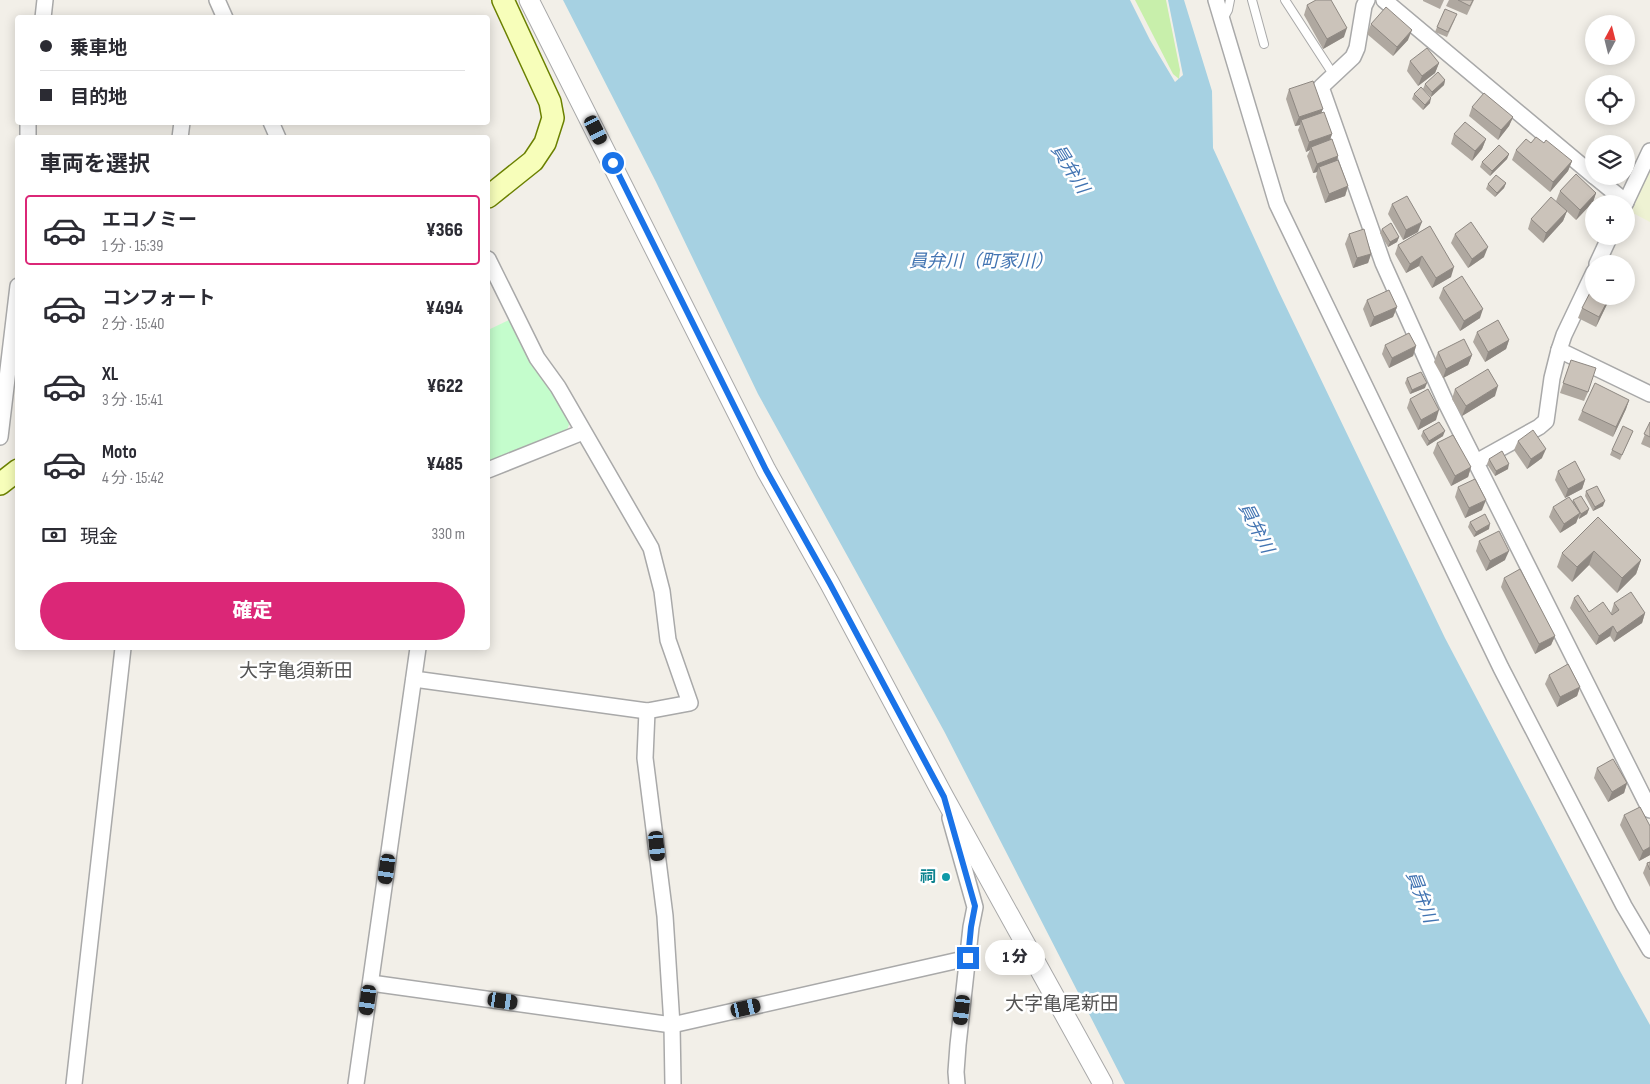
<!DOCTYPE html>
<html lang="ja">
<meta charset="utf-8">
<style>
:root{--surface:#fff;--page:#f2f2f3;--text:#2b2b33;--muted:#7c7c81;--line:#e1e1e2;--accent:#db2777}
body{margin:0;font-family:"Sofia Sans Condensed","Noto Sans JP",sans-serif;background:var(--page);color:var(--text);height:100vh;display:flex;flex-direction:column;font-size:19px;white-space:nowrap}
*{box-sizing:border-box;margin:0}
p{font-size:16px;color:var(--muted)}
.icon{flex:none;width:28px;height:28px;fill:none;stroke:currentColor;stroke-width:2;stroke-linecap:round;stroke-linejoin:round}
.map{position:relative;flex:1;overflow:hidden}
.details{position:absolute;left:15px;top:135px;width:475px;height:515px;display:flex;flex-direction:column;background:var(--surface);border-radius:5px;box-shadow:0 2px 12px #0003}
.details>*{flex:none}
.hud{position:absolute;left:15px;top:15px;width:475px;height:110px;border-radius:5px;box-shadow:0 2px 12px #0003;display:grid;align-content:center;height:110px;padding:0 25px;background:var(--surface)}
.needle{width:32px;rotate:7deg}
.controls{position:absolute;left:1585px;top:15px;display:grid;gap:10px}
.controls a{display:grid;place-items:center;width:50px;height:50px;border-radius:50%;background:var(--surface);box-shadow:0 2px 12px #0003;font-size:25px}
.end{position:absolute;width:22px;height:22px;margin:-11px;border:6px solid #1a73e8;background:#fff;box-shadow:0 0 0 2px #fff}
.from{border-radius:50%}
.bubble{position:absolute;height:35px;border-radius:18px;background:var(--surface);box-shadow:0 2px 12px #0003;font-size:16px;font-weight:800;line-height:35px;text-align:center}
.car{position:absolute;width:15px;height:30px;margin:-15px -8px;border-radius:6px;box-shadow:0 0 4px 1px #0007;background:linear-gradient(#222 24%,#8ab4d8 0 40%,#222 0 76%,#8ab4d8 0 86%,#222 0)}
.hud b{display:flex;align-items:center;gap:18px;height:48px;font-size:19px}
.hud b+b{border-top:1px solid var(--line)}
.hud i{width:12px;height:12px;background:var(--text)}
ul{padding:0;list-style:none}
li{display:flex;align-items:center;gap:15px;height:70px;margin:0 10px 8px;padding:0 15px;border:2px solid transparent;border-radius:5px}
li div{flex:1}
li b{display:block;font-size:19px}
li em{font-style:normal;font-weight:800}
li.selected{border-color:var(--accent)}
li>.icon{width:45px;height:45px;stroke-width:1.5}
h2{padding:0 25px;font-size:22px;line-height:60px}
.pay{display:flex;align-items:center;gap:12px;height:55px;padding:0 25px;font-size:19px}
.pay p{margin-inline-start:auto}
.action{display:flex;gap:10px;margin-top:auto;padding:10px 25px}
.action a{flex:1;height:58px;border-radius:30px;background:var(--accent);color:#fff;font-size:20px;font-weight:800;line-height:58px;text-align:center}
.map>svg:first-child{display:block}
</style>
<div class="map">
<svg width="1650" height="1084" viewBox="0 0 1650 1084">
<rect width="100%" height="100%" fill="#f2efe8"/>
<polygon fill="#eef2d3" points="1650,170 1650,222 1631,212"/>
<polygon fill="#c8efab" points="1135,0 1166,0 1180,70 1179,79 1173,74"/>
<polygon fill="#c4fdcc" points="511,319 571,420 566,432 488,463 488,330"/>
<polygon fill="#a6d1e2" points="563,0 1130,0 1150,40 1175,82 1183,75 1168,0 1184,0 1212,91 1213,148 1278,290 1445,638 1620,971 1650,1025 1650,1084 1125,1084 944,731 758,394 656,182"/>
<g fill="none" stroke-linecap="round" stroke-linejoin="round">
<g stroke="#a9a9a9" stroke-width="10">
<g id="service">
<polyline points="1252,0 1264,44"/>
<polyline points="1285,0 1333,74"/>
<polyline points="1223,19 1228,10 1230,0"/>
</g>
</g>
<g stroke="#a9a9a9" stroke-width="18">
<g id="minor">
<polyline points="217,0 225,18"/>
<polyline points="1216,0 1277,204 1501,668 1624,906 1650,950"/>
<polyline points="1367,0 1364,6 1357,48 1353,57 1321,87 1383,263 1446,403 1650,810"/>
<polyline points="1384,0 1594,176"/>
<polyline points="43,18 45,0"/>
<polyline points="271,122 278,138"/>
<polyline points="28,138 28,122"/>
<polyline points="180,138 182,122"/>
<polyline points="1594,176 1626,202"/>
<polyline points="1625,204 1650,151"/>
<polyline points="1597,264 1610,236"/>
<polyline points="1594,272 1564,335 1559,350 1650,394"/>
<polyline points="0,437 18,286"/>
<polyline points="1476,462 1539,427 1546,421 1552,378 1559,350"/>
<polyline points="488,470 583,432"/>
<polyline points="414,679 647,711 690,703 668,640 662,591 651,548 558,387 537,358 488,259"/>
<polyline points="647,711 645,758 665,916 672,1025 673,1084"/>
<polyline points="950,818 975,907 971,927 958,1045 956,1072 957,1084"/>
<polyline points="371,983 672,1025 968,958"/>
<polyline points="74,1084 123,648"/>
<polyline points="356,1084 418,648"/>
</g>
</g>
<g stroke="#a9a9a9" stroke-width="21">
<polyline id="tertiary" points="529,0 766,470 830,584 944,797 1103,1084"/>
</g>
<g stroke="#6b8100" stroke-width="24">
<g id="secondary">
<polyline points="488,197 533,161 545,143 553,118 550,102 503,0"/>
<polyline points="0,484 18,470"/>
</g>
</g>
<use href="#service" stroke="#fff" stroke-width="8"/>
<use href="#minor" stroke="#fff" stroke-width="15"/>
<use href="#tertiary" stroke="#fff" stroke-width="19"/>
<use href="#secondary" stroke="#f7feba" stroke-width="21"/>
</g>
<g fill="#afa8a0">
<polygon points="1423,0 1444,0 1440,9 1423,1"/>
<polygon points="1449,0 1474,0 1467,15 1446,6"/>
<polygon points="1307,5 1344,37 1323,49 1304,15"/>
<polygon points="1455,19 1447,37 1435,32 1437,27"/>
<polygon points="1371,24 1408,40 1393,56 1367,34"/>
<polygon points="1410,61 1439,63 1435,73 1418,86 1407,71"/>
<polygon points="1445,80 1444,85 1431,97 1423,89 1425,84"/>
<polygon points="1289,89 1321,113 1332,134 1330,140 1338,156 1337,161 1348,186 1345,196 1325,203 1316,177 1317,172 1313,173 1307,156 1310,150 1306,152 1298,130 1300,125 1295,126 1286,99"/>
<polygon points="1414,94 1430,103 1423,110 1412,99"/>
<polygon points="1472,107 1513,117 1509,126 1498,140 1469,116"/>
<polygon points="1454,134 1486,139 1482,149 1472,161 1451,144"/>
<polygon points="1531,143 1572,161 1568,171 1550,192 1512,160 1516,150"/>
<polygon points="1509,154 1507,159 1490,176 1480,167 1482,162"/>
<polygon points="1506,183 1504,188 1495,197 1486,189 1488,184"/>
<polygon points="1560,191 1596,193 1593,202 1576,220 1556,201"/>
<polygon points="1392,204 1418,232 1403,240 1388,214"/>
<polygon points="1567,211 1563,221 1543,243 1528,229 1531,219"/>
<polygon points="1430,226 1451,277 1432,288 1419,266 1406,273 1395,254 1398,245"/>
<polygon points="1382,229 1399,237 1397,242 1388,247 1380,233"/>
<polygon points="1349,234 1371,254 1368,263 1353,268 1345,244"/>
<polygon points="1455,234 1484,257 1468,268 1451,243"/>
<polygon points="1443,288 1480,318 1460,331 1439,298"/>
<polygon points="1611,296 1596,327 1578,318 1582,308"/>
<polygon points="1367,300 1397,307 1393,317 1370,327 1363,309"/>
<polygon points="1477,332 1509,340 1506,349 1485,362 1473,342"/>
<polygon points="1385,345 1416,346 1413,356 1389,368 1382,354"/>
<polygon points="1438,352 1472,355 1468,365 1443,378 1434,362"/>
<polygon points="1571,360 1588,392 1584,401 1560,393"/>
<polygon points="1407,378 1425,388 1410,394 1405,383"/>
<polygon points="1455,389 1495,396 1462,416 1452,399"/>
<polygon points="1410,399 1436,420 1418,430 1407,408"/>
<polygon points="1629,400 1626,409 1613,437 1578,420 1582,411"/>
<polygon points="1650,422 1650,448 1641,444"/>
<polygon points="1423,431 1443,436 1427,446 1421,436"/>
<polygon points="1633,431 1620,460 1610,455 1612,450"/>
<polygon points="1518,441 1542,458 1527,469 1514,450"/>
<polygon points="1437,443 1471,467 1468,477 1451,486 1433,453"/>
<polygon points="1489,459 1508,469 1495,476 1487,464"/>
<polygon points="1558,471 1585,480 1582,489 1565,498 1555,480"/>
<polygon points="1458,487 1482,510 1465,518 1455,497"/>
<polygon points="1586,491 1603,506 1593,511 1585,496"/>
<polygon points="1573,500 1589,509 1587,514 1579,519 1578,517 1576,523 1560,533 1549,517 1553,507 1572,502"/>
<polygon points="1598,517 1641,560 1636,574 1617,593 1589,565 1572,582 1557,567 1562,553"/>
<polygon points="1470,522 1489,529 1474,537 1468,527"/>
<polygon points="1479,541 1505,560 1486,571 1476,551"/>
<polygon points="1504,578 1555,636 1551,645 1535,654 1501,587"/>
<polygon points="1574,598 1589,612 1611,613 1614,603 1645,613 1642,623 1614,642 1610,636 1596,645 1570,608"/>
<polygon points="1549,675 1580,687 1577,696 1557,707 1545,684"/>
<polygon points="1597,768 1627,783 1624,793 1608,802 1594,778"/>
<polygon points="1624,815 1650,826 1650,855 1639,861 1620,825"/>
<polygon points="1650,862 1650,887 1643,873 1647,863"/>
</g>
<g fill="#8e8882">
<polygon points="1347,28 1344,37 1323,49 1327,39"/>
<polygon points="1412,30 1408,40 1393,56 1397,47"/>
<polygon points="1439,63 1435,73 1418,86 1422,76"/>
<polygon points="1445,80 1444,85 1431,97 1432,92"/>
<polygon points="1431,98 1430,103 1423,110 1425,105"/>
<polygon points="1323,109 1319,118 1301,120 1300,125 1295,126 1299,117"/>
<polygon points="1513,117 1509,126 1498,140 1501,130"/>
<polygon points="1332,134 1328,144 1311,147 1310,150 1306,152 1309,142"/>
<polygon points="1486,139 1482,149 1472,161 1475,151"/>
<polygon points="1509,154 1507,159 1490,176 1492,171"/>
<polygon points="1338,156 1335,166 1319,167 1317,172 1313,173 1317,164"/>
<polygon points="1572,161 1568,171 1550,192 1553,182"/>
<polygon points="1506,183 1504,188 1495,197 1497,193"/>
<polygon points="1348,186 1345,196 1325,203 1329,194"/>
<polygon points="1596,193 1593,202 1576,220 1580,210"/>
<polygon points="1567,211 1563,221 1543,243 1546,233"/>
<polygon points="1422,222 1418,232 1403,240 1406,230"/>
<polygon points="1399,237 1397,242 1388,247 1390,242"/>
<polygon points="1488,247 1484,257 1468,268 1472,259"/>
<polygon points="1371,254 1368,263 1353,268 1357,258"/>
<polygon points="1422,256 1419,266 1406,273 1410,264"/>
<polygon points="1454,267 1451,277 1432,288 1436,278"/>
<polygon points="1610,296 1611,296 1596,327 1599,317"/>
<polygon points="1397,307 1393,317 1370,327 1374,317"/>
<polygon points="1483,309 1480,318 1460,331 1464,321"/>
<polygon points="1509,340 1506,349 1485,362 1488,352"/>
<polygon points="1416,346 1413,356 1389,368 1392,358"/>
<polygon points="1472,355 1468,365 1443,378 1446,369"/>
<polygon points="1427,383 1425,388 1410,394 1412,390"/>
<polygon points="1498,386 1495,396 1462,416 1466,406"/>
<polygon points="1629,400 1626,409 1613,437 1616,427"/>
<polygon points="1439,410 1436,420 1418,430 1421,420"/>
<polygon points="1445,431 1443,436 1427,446 1429,441"/>
<polygon points="1546,449 1542,458 1527,469 1531,459"/>
<polygon points="1509,464 1508,469 1495,476 1496,471"/>
<polygon points="1471,467 1468,477 1451,486 1455,476"/>
<polygon points="1585,480 1582,489 1565,498 1568,489"/>
<polygon points="1486,500 1482,510 1465,518 1469,508"/>
<polygon points="1605,501 1603,506 1593,511 1595,507"/>
<polygon points="1589,509 1587,514 1579,519 1581,514"/>
<polygon points="1580,513 1576,523 1560,533 1564,524"/>
<polygon points="1490,524 1489,529 1474,537 1476,532"/>
<polygon points="1509,551 1505,560 1486,571 1490,561"/>
<polygon points="1594,551 1589,565 1572,582 1577,567"/>
<polygon points="1641,560 1636,574 1617,593 1622,578"/>
<polygon points="1645,613 1642,623 1614,642 1617,633"/>
<polygon points="1613,626 1610,636 1596,645 1599,636"/>
<polygon points="1555,636 1551,645 1535,654 1539,644"/>
<polygon points="1580,687 1577,696 1557,707 1560,697"/>
<polygon points="1627,783 1624,793 1608,802 1612,792"/>
<polygon points="1650,847 1650,855 1639,861 1643,851"/>
</g>
<g fill="#cbc3ba" stroke="#8e8882">
<polygon points="1316,0 1331,0 1347,28 1327,39 1307,5"/>
<polygon points="1458,0 1473,0 1470,6"/>
<polygon points="1386,7 1412,30 1397,47 1371,24"/>
<polygon points="1445,9 1457,14 1448,32 1437,27"/>
<polygon points="1427,48 1439,63 1422,76 1410,61"/>
<polygon points="1438,72 1445,80 1432,92 1425,84"/>
<polygon points="1313,81 1323,109 1299,117 1289,89"/>
<polygon points="1421,87 1431,98 1425,105 1414,94"/>
<polygon points="1484,93 1513,117 1501,130 1472,107"/>
<polygon points="1324,112 1332,134 1309,142 1301,120"/>
<polygon points="1465,122 1486,139 1475,151 1454,134"/>
<polygon points="1536,137 1544,143 1546,140 1572,161 1553,182 1516,150 1526,139 1531,143"/>
<polygon points="1332,139 1338,156 1317,164 1311,147"/>
<polygon points="1499,145 1509,154 1492,171 1482,162"/>
<polygon points="1338,160 1348,186 1329,194 1319,167"/>
<polygon points="1576,174 1596,193 1580,210 1560,191"/>
<polygon points="1496,175 1506,183 1497,193 1488,184"/>
<polygon points="1407,196 1422,222 1406,230 1392,204"/>
<polygon points="1551,197 1567,211 1546,233 1531,219"/>
<polygon points="1471,222 1488,247 1472,259 1455,234"/>
<polygon points="1391,223 1399,237 1390,242 1382,229"/>
<polygon points="1430,226 1454,267 1436,278 1422,256 1410,264 1398,245"/>
<polygon points="1364,229 1371,254 1357,258 1349,234"/>
<polygon points="1462,276 1483,309 1464,321 1443,288"/>
<polygon points="1594,285 1594,296 1610,296 1599,317 1582,308"/>
<polygon points="1389,290 1397,307 1374,317 1367,300"/>
<polygon points="1498,320 1509,340 1488,352 1477,332"/>
<polygon points="1409,333 1416,346 1392,358 1385,345"/>
<polygon points="1464,339 1472,355 1446,369 1438,352"/>
<polygon points="1571,360 1596,368 1588,392 1563,383"/>
<polygon points="1488,369 1498,386 1466,406 1455,389"/>
<polygon points="1421,372 1427,383 1412,390 1407,378"/>
<polygon points="1595,383 1629,400 1616,427 1582,411"/>
<polygon points="1428,389 1439,410 1421,420 1410,399"/>
<polygon points="1439,422 1445,431 1429,441 1423,431"/>
<polygon points="1650,422 1650,437 1644,434"/>
<polygon points="1623,426 1633,431 1622,455 1612,450"/>
<polygon points="1533,430 1546,449 1531,459 1518,441"/>
<polygon points="1453,435 1471,467 1455,476 1437,443"/>
<polygon points="1502,451 1509,464 1496,471 1489,459"/>
<polygon points="1575,461 1585,480 1568,489 1558,471"/>
<polygon points="1475,479 1486,500 1469,508 1458,487"/>
<polygon points="1597,486 1605,501 1595,507 1586,491"/>
<polygon points="1581,496 1589,509 1581,514 1573,500"/>
<polygon points="1569,497 1580,513 1564,524 1553,507"/>
<polygon points="1485,514 1490,524 1476,532 1470,522"/>
<polygon points="1598,517 1641,560 1622,578 1594,551 1577,567 1562,553"/>
<polygon points="1499,531 1509,551 1490,561 1479,541"/>
<polygon points="1520,569 1555,636 1539,644 1504,578"/>
<polygon points="1631,592 1645,613 1617,633 1613,626 1599,636 1574,598 1578,595 1589,612 1603,602 1612,615 1619,610 1614,603"/>
<polygon points="1568,664 1580,687 1560,697 1549,675"/>
<polygon points="1613,759 1627,783 1612,792 1597,768"/>
<polygon points="1640,807 1650,826 1650,847 1643,851 1624,815"/>
<polygon points="1650,862 1650,870 1647,863"/>
</g>
<g fill="none" stroke-linecap="round" stroke-linejoin="round">
<polyline stroke="#1a73e8" stroke-width="6" points="613,163 766,470 830,584 944,797 975,906 971,927 968,958"/>
</g>
<circle fill="#0f9aa8" stroke="#fff" stroke-width="2" cx="946" cy="877" r="5"/>
<g text-anchor="middle" dominant-baseline="central" stroke-width="5" stroke-linejoin="round" paint-order="stroke">
<g font-size="16" font-weight="bold" fill="#0d838f" stroke="#fff" text-anchor="end">
<text x="936" y="877">祠</text>
</g>
<g font-size="18" font-style="italic" fill="#4274b2" stroke="#fff">
<text transform="translate(1070 169) rotate(58)">員弁川</text>
<text x="981" y="261">員弁川（町家川）</text>
<text transform="translate(1256 528) rotate(63)">員弁川</text>
<text transform="translate(1421 897) rotate(69)">員弁川</text>
</g>
<g font-size="19" fill="#555" stroke="#fff">
<text x="296" y="671">大字亀須新田</text>
<text x="1062" y="1004">大字亀尾新田</text>
</g>
</g>
</svg>
<div class="controls">
<a><svg class="needle" viewBox="-14 -14 28 28"><path d="M0-13l5 13h-10z" fill="#e53935"/><path d="M0 13l5-13h-10z" fill="#7c7c81"/></svg></a>
<a><svg class="icon" aria-label="locate" viewBox="0 0 24 24"><circle cx="12" cy="12" r="6"/><path d="M12 2v4M12 18v4M2 12h4M18 12h4"/></svg></a>
<a><svg class="icon" aria-label="layers" viewBox="0 0 24 24"><path d="M12 4l9 5-9 5-9-5zM3 14l9 5 9-5"/></svg></a>
<a>+</a>
<a>−</a>
</div>
<i class="end from" style="left:613px;top:163px"></i>
<i class="end" style="left:968px;top:958px"></i>
<div class="bubble" style="left:985px;top:940px;width:60px">1 分</div>
<i class="car" style="left:596px;top:130px;rotate:153deg"></i>
<i class="car" style="left:657px;top:846px;rotate:174deg"></i>
<i class="car" style="left:387px;top:869px;rotate:188deg"></i>
<i class="car" style="left:368px;top:1000px;rotate:188deg"></i>
<i class="car" style="left:503px;top:1001px;rotate:98deg"></i>
<i class="car" style="left:746px;top:1008px;rotate:77deg"></i>
<i class="car" style="left:962px;top:1010px;rotate:187deg"></i>
<div class="hud">
<b><i class="from"></i>乗車地</b>
<b><i></i>目的地</b>
</div>
<section class="details">
<h2>車両を選択</h2>
<ul>
<li class="selected"><svg class="icon" aria-label="car" viewBox="0 0 24 24"><path d="M5 17H2v-5l4-1 3-4h7l3 4 3 1v5h-3M9 17h6M6 11h13"/><circle cx="7" cy="17" r="2"/><circle cx="17" cy="17" r="2"/></svg><div><b>エコノミー</b><p>1 分 · 15:39</p></div><em>¥366</em></li>
<li><svg class="icon" aria-label="car" viewBox="0 0 24 24"><path d="M5 17H2v-5l4-1 3-4h7l3 4 3 1v5h-3M9 17h6M6 11h13"/><circle cx="7" cy="17" r="2"/><circle cx="17" cy="17" r="2"/></svg><div><b>コンフォート</b><p>2 分 · 15:40</p></div><em>¥494</em></li>
<li><svg class="icon" aria-label="car" viewBox="0 0 24 24"><path d="M5 17H2v-5l4-1 3-4h7l3 4 3 1v5h-3M9 17h6M6 11h13"/><circle cx="7" cy="17" r="2"/><circle cx="17" cy="17" r="2"/></svg><div><b>XL</b><p>3 分 · 15:41</p></div><em>¥622</em></li>
<li><svg class="icon" aria-label="car" viewBox="0 0 24 24"><path d="M5 17H2v-5l4-1 3-4h7l3 4 3 1v5h-3M9 17h6M6 11h13"/><circle cx="7" cy="17" r="2"/><circle cx="17" cy="17" r="2"/></svg><div><b>Moto</b><p>4 分 · 15:42</p></div><em>¥485</em></li>
</ul>
<div class="pay"><svg class="icon" aria-label="cash" viewBox="0 0 24 24"><path d="M3 7h18v10H3z"/><circle cx="12" cy="12" r="2"/></svg>現金<p>330 m</p></div>
<div class="action"><a>確定</a></div>
</section>
</div>
